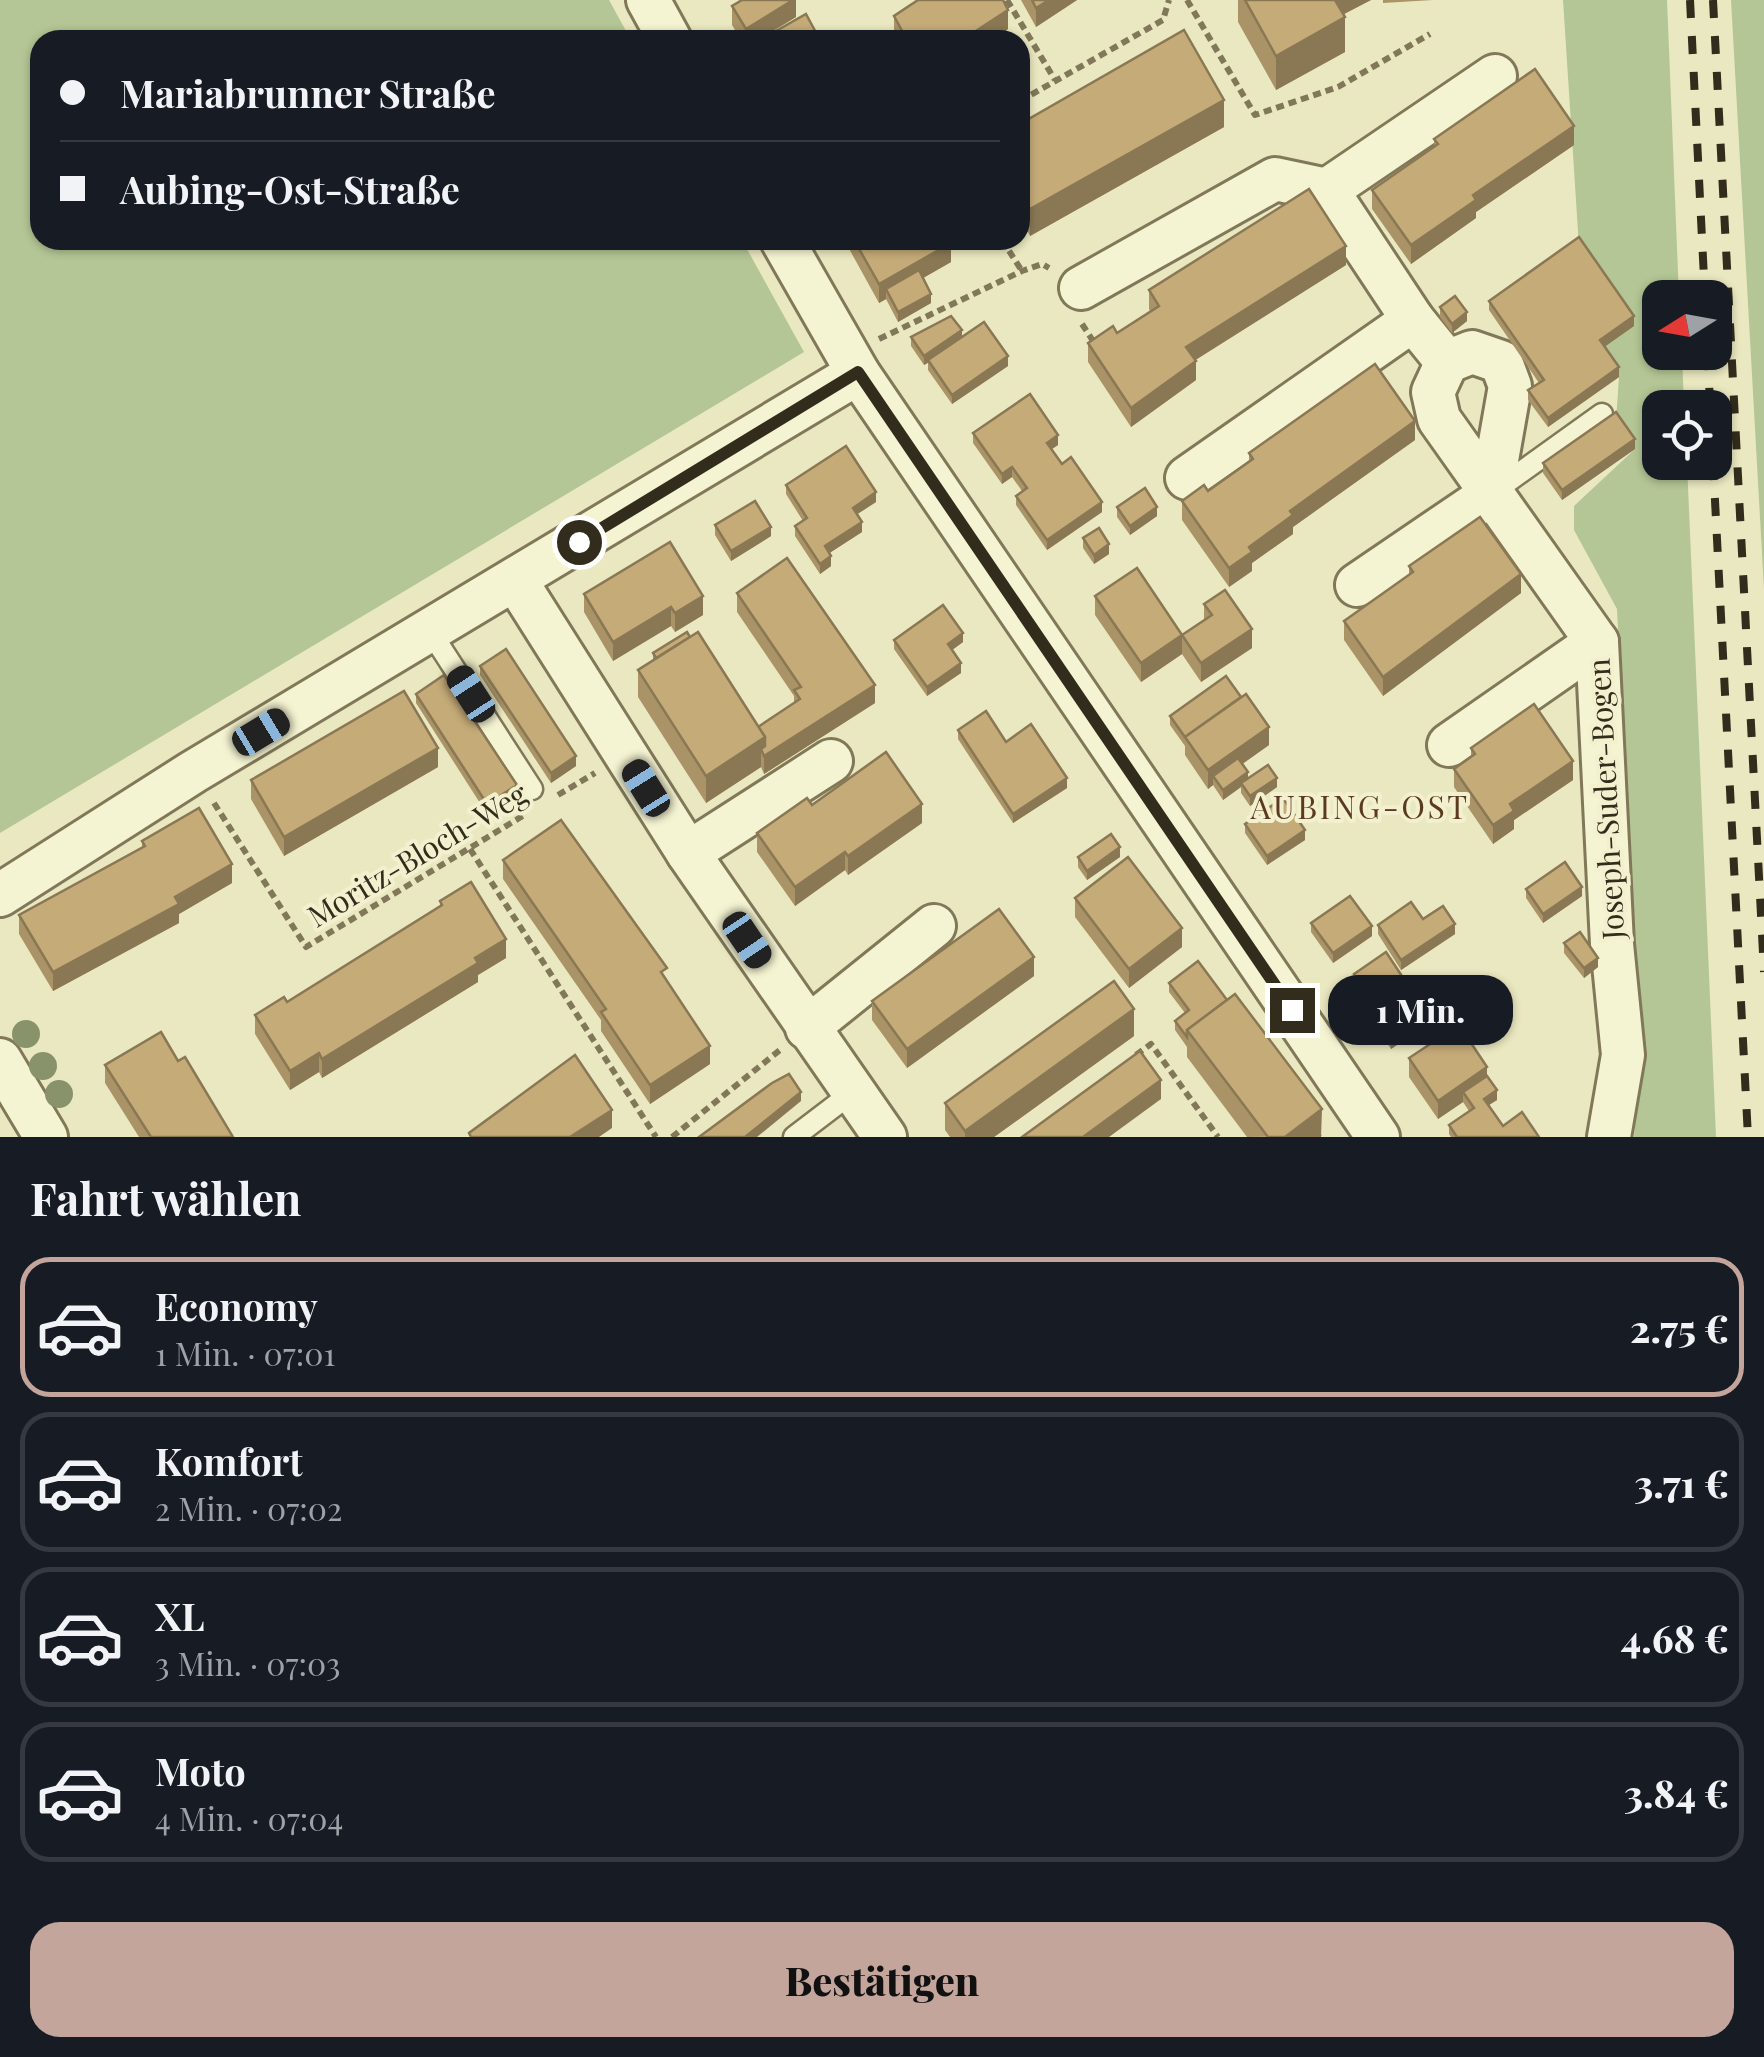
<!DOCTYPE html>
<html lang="de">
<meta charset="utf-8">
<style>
:root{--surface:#171b24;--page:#20242c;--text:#f1f3f6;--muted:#9ea1a6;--line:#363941;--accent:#c3a59c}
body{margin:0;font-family:"Playfair Display",serif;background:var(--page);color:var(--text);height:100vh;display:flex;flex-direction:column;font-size:38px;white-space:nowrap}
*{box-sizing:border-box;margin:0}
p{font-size:32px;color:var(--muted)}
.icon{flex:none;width:55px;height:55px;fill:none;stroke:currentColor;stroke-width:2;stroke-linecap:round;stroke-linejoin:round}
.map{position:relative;height:1137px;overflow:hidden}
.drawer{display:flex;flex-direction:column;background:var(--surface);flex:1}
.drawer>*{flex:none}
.guide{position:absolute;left:30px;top:30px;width:1000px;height:220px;border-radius:30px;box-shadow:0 2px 8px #0004;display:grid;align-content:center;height:220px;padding:0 30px;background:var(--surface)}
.needle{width:65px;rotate:259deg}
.controls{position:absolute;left:1642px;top:280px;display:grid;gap:20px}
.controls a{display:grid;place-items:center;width:90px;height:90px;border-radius:20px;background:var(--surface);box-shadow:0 2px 8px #0004;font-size:50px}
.end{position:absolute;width:45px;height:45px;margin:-22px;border:12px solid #322c1c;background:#fff;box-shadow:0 0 0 5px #fff}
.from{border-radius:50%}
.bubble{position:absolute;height:70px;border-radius:30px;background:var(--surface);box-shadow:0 2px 8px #0004;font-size:32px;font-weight:800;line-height:70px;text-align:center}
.car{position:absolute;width:30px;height:60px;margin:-30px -15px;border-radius:12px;box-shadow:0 0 8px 2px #0007;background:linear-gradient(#222 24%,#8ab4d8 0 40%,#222 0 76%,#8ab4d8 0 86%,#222 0)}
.guide b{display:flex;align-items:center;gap:35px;height:95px;font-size:38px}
.guide b+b{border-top:2px solid var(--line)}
.guide i{width:25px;height:25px;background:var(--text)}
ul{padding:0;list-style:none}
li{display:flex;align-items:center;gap:30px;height:140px;margin:0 20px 15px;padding:0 10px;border:5px solid var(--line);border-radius:30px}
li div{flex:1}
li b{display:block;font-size:38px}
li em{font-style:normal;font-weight:800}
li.on{border-color:var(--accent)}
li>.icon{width:90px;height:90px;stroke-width:1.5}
h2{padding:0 30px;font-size:45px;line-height:120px}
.primary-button{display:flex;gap:20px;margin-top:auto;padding:20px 30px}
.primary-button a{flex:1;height:115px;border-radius:30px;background:var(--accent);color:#111;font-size:40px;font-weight:800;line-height:115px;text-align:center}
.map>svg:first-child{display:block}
</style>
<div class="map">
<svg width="1764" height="1137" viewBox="0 0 1764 1137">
<rect width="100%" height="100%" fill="#eae8c0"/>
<g fill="#b4c695">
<polygon points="0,0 609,0 631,40 40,40 40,240 742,240 804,352 0,833"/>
<polygon points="1563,0 1667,0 1679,297 1660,298 1660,352 1682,353 1684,407 1660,408 1660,462 1687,463 1716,1137 1634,1137 1640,1069 1617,609 1574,530 1574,506 1635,449 1616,422 1619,377 1600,350 1579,247"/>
<polygon points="1731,0 1764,0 1764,589"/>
</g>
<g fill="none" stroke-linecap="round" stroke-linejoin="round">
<g stroke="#817859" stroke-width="25">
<g id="service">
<polyline points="1496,490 1602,414"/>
<polyline points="430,631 532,789"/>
<polyline points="794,1137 853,1092"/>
</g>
</g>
<g stroke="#817859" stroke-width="48">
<g id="minor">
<polyline points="648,0 670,40"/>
<polyline points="1327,190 1495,76"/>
<polyline points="782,240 858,373 1378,1137"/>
<polyline points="1081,288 1275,179 1327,190 1413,320 1447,362"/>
<polyline points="1187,478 1413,320"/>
<polyline points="516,581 688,853 885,1137"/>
<polyline points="1357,585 1491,494 1510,386 1501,362 1472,352 1447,362 1433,392 1439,419 1597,642 1612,944 1623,1055 1609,1137"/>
<polyline points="1449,745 1597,642"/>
<polyline points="688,853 831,761"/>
<polyline points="0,895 193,772 858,373"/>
<polyline points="807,1028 934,926"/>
<polyline points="0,1060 46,1137"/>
</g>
</g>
<g stroke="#817859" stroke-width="6" stroke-dasharray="8 5" stroke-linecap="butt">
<polyline points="1007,0 1055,80"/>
<polyline points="1187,0 1255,115 1338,87 1430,34"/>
<polyline points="1020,101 1163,20 1169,0"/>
<polyline points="1002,240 1022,271"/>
<polyline points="1082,324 1097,347"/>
<polyline points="879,339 1022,271 1042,264 1049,268"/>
<polyline points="558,795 595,773"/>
<polyline points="214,803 306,947 526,814"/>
<polyline points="470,849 656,1137"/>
<polyline points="1136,1055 1151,1044 1218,1137"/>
<polyline points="672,1137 780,1050"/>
</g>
<use href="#service" stroke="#f5f4d2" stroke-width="20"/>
<use href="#minor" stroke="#f5f4d2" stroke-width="42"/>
<g stroke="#322c1c" stroke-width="8" stroke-dasharray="18 18" stroke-linecap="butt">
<polyline points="1690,0 1705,298"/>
<polyline points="1713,0 1764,972"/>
<polyline points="1708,352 1710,408"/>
<polyline points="1713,462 1748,1137"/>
</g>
</g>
<g fill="#89936b">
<circle cx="26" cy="1034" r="14"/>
<circle cx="43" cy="1066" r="14"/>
<circle cx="59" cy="1094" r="14"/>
</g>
<g fill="#a99367">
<polygon points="796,0 796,17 758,40 741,40 732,25 732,6"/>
<polygon points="1021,0 1077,0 1036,27"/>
<polygon points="1238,0 1371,0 1343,14 1345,52 1276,90 1238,22"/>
<polygon points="1383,0 1433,0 1383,3"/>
<polygon points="894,16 1008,29 991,40 896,40 894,35"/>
<polygon points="1020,124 1224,127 1030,236 1020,217"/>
<polygon points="1434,139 1574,145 1476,212 1476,218 1411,264 1372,209 1372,190 1434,147"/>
<polygon points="847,240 949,240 951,262 923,278 931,303 898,322 886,299 879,303 847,245"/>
<polygon points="1346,265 1195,360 1196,380 1131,427 1088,362 1088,343 1117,333 1150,311 1149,309 1149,290"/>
<polygon points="1489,301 1634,326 1604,347 1619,377 1548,427 1528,400 1528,390 1539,383 1489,310"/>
<polygon points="1440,307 1467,321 1452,333 1440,317"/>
<polygon points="911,337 962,337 1008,366 952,404 928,370 928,363 924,365 911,346"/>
<polygon points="973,433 1058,445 1052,449 1062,464 1102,512 1047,550 1016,505 1016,496 1022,491 1012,477 1002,484 973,443"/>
<polygon points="1415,440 1293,527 1293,534 1252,563 1252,571 1229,587 1182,520 1182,501 1208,491 1249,462 1249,453"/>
<polygon points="1635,449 1562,500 1543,473 1543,463"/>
<polygon points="786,485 876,502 857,514 862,532 829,553 831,566 820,574 795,536 795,526 803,521 786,494"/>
<polygon points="1117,507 1157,516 1130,535 1117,517"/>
<polygon points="715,525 771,536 731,561 715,535"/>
<polygon points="1083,538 1109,554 1094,564 1083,548"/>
<polygon points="670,542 703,615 675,632 671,626 613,661 584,612 584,594"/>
<polygon points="1409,566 1521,593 1383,696 1344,640 1344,621 1409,575"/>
<polygon points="737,593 875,703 764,774 761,767 706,803 638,697 638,670 653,660 653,653 758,727 794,703 794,696 737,612"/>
<polygon points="1095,596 1182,654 1141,682 1095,615"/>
<polygon points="1204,604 1252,648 1201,682 1182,654 1182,635 1204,620"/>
<polygon points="894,640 963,642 952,650 961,673 927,696 894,649"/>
<polygon points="480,666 576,766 551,783 480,675"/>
<polygon points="416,694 517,795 487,814 416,703"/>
<polygon points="1170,716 1269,745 1242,764 1248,778 1277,787 1250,806 1241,793 1241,787 1223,800 1213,785 1208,789 1185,755 1185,746 1170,725"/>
<polygon points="958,730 1006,742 1067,788 1013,823 958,739"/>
<polygon points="1471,748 1573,780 1514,820 1514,829 1493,844 1454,787 1454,769 1471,757"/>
<polygon points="438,767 284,856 251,799 251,780"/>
<polygon points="812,805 922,823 848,875 845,870 795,906 757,852 757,833"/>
<polygon points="1245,824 1305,840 1267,865 1245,833"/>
<polygon points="142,841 232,883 179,914 179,923 53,991 19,934 19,915 142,847"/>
<polygon points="1078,857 1120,857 1087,880 1078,867"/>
<polygon points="503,860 667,981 710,1064 650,1104 601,1031 601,1020 503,879"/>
<polygon points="1526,889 1582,896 1543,923 1526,898"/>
<polygon points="1075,898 1182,947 1129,988 1075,917"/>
<polygon points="440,901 506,958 478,975 478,982 322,1078 319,1072 290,1090 255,1034 255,1015 287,1002 440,907"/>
<polygon points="1423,919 1455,934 1401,970 1378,934 1378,925"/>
<polygon points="1311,923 1372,936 1333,963 1311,932"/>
<polygon points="1564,943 1598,967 1584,978 1564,953"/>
<polygon points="1354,974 1423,1027 1391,1049 1354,993"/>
<polygon points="1034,976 907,1068 872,1020 872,1001"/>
<polygon points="1169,983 1227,1000 1322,1136 1247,1137 1187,1057 1187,1047 1175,1030 1175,1021 1185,1013 1169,992"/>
<polygon points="1134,1036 994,1137 950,1137 945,1130 945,1103"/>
<polygon points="1425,1036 1487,1076 1497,1100 1489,1105 1503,1126 1539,1137 1451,1137 1449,1134 1449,1125 1469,1111 1463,1102 1438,1119 1409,1077 1409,1058 1426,1047"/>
<polygon points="178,1061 233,1137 139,1137 105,1083 105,1065"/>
</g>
<g fill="#8a7854">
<polygon points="793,0 796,0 796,17 758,40 746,40 746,29"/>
<polygon points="1049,0 1077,0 1036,27 1036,8"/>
<polygon points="1335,0 1371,0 1329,22"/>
<polygon points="1008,10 1008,29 991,40 962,40"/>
<polygon points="1345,17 1345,52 1276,90 1276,56"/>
<polygon points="1224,100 1224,127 1030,236 1030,209"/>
<polygon points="1574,126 1574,145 1476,212 1476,218 1411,264 1411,245 1473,195"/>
<polygon points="951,243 951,262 890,297 886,289 886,299 879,303 879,284"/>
<polygon points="1346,246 1346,265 1186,366 1186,347"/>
<polygon points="931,294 931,303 898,322 898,312"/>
<polygon points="1467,312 1467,321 1452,333 1452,324"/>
<polygon points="1634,316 1634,326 1600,350 1600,340"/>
<polygon points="962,330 962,340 924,365 924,356"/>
<polygon points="1008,356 1008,366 952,404 952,395"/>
<polygon points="1196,361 1196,380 1131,427 1131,408"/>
<polygon points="1619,367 1619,377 1548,427 1548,418"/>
<polygon points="1415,421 1415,440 1293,527 1293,534 1252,563 1252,571 1229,587 1229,568 1249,547 1290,511"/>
<polygon points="1058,435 1058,445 1047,452 1047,443"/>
<polygon points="1635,439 1635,449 1562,500 1562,490"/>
<polygon points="1012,467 1012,477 1002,484 1002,474"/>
<polygon points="876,492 876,502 853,517 853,508"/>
<polygon points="1102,502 1102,512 1047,550 1047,540"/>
<polygon points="1157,507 1157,516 1130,535 1130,526"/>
<polygon points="862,522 862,532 825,556 825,546"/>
<polygon points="771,527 771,536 731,561 731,551"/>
<polygon points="1109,544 1109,554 1094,564 1094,555"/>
<polygon points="831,556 831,566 820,574 820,564"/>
<polygon points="1521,574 1521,593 1383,696 1383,677"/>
<polygon points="703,596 703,615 675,632 675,613"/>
<polygon points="671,607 671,626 613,661 613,642"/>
<polygon points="1252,629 1252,648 1201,682 1201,663"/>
<polygon points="963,633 963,642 948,653 948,644"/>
<polygon points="1182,635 1182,654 1141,682 1141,663"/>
<polygon points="961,663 961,673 927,696 927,687"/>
<polygon points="875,685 875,703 764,774 764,756 761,749 761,767 706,803 706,776 765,737"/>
<polygon points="1269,727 1269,745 1217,782 1213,776 1213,785 1208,789 1208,770"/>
<polygon points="438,748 438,767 284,856 284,837"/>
<polygon points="576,756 576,766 551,783 551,773"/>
<polygon points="1573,761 1573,780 1514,820 1514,829 1493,844 1493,825 1510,804"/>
<polygon points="1248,772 1248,782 1241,783 1241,787 1223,800 1223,790"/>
<polygon points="1067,778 1067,788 1013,823 1013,814"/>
<polygon points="1277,778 1277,787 1250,806 1250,796"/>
<polygon points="517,785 517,795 487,814 487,804"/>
<polygon points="922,804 922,823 848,875 848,856"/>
<polygon points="1305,830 1305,840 1267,865 1267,856"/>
<polygon points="1120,847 1120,857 1087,880 1087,871"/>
<polygon points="845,852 845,870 795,906 795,887"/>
<polygon points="232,864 232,883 179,914 179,923 53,991 53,972"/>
<polygon points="1582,887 1582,896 1543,923 1543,914"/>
<polygon points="1455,924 1455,934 1401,970 1401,960"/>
<polygon points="1372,926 1372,936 1333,963 1333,953"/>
<polygon points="1182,928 1182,947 1129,988 1129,969"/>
<polygon points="506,939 506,958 478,975 478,982 322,1078 322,1059"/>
<polygon points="1034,957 1034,976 907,1068 907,1049"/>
<polygon points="1598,958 1598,967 1584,978 1584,968"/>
<polygon points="1423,1008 1423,1027 1391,1049 1391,1030"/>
<polygon points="1134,1009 1134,1036 994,1137 965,1137 965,1131"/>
<polygon points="710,1046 710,1064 650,1104 650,1085"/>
<polygon points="319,1053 319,1072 290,1090 290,1071"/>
<polygon points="1487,1067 1487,1086 1463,1092 1463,1102 1438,1119 1438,1101"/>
<polygon points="1161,1080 1161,1099 1109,1137 1083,1137"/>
<polygon points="1497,1090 1497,1100 1484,1108 1484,1099"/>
<polygon points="801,1092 801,1101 757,1137 745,1137"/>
<polygon points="1322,1109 1321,1137 1285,1137"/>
<polygon points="612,1110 612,1128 599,1137 570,1137"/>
</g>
<g fill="#c5ab78" stroke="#8a7854" stroke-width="2.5">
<polygon points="742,0 793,0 746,29 732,6"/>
<polygon points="918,0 1003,0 1008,10 962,40 907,40 894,16"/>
<polygon points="1032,0 1049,0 1036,8"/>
<polygon points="1245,0 1335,0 1345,17 1276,56"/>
<polygon points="806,14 820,40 760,40"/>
<polygon points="1184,30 1224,100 1030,209 1020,190 1020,124"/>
<polygon points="1535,69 1574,126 1473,195 1476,200 1411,245 1372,190 1438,144 1434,139"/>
<polygon points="1309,189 1346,246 1186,347 1196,361 1131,408 1088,343 1113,326 1117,333 1159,306 1149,290"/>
<polygon points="1579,237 1634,316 1600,340 1619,367 1548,418 1528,390 1544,380 1489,301"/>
<polygon points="854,240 949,240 951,243 879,284"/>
<polygon points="919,270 931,294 898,312 886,289"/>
<polygon points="1455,296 1467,312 1452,324 1440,307"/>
<polygon points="951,316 962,330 924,356 911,337"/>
<polygon points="984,322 1008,356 952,395 928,360"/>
<polygon points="1375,364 1415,421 1290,511 1293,515 1249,547 1252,552 1229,568 1182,501 1204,485 1208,491 1253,459 1249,453"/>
<polygon points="1030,394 1058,435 1047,443 1062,464 1071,457 1102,502 1047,540 1016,496 1027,488 1012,467 1002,474 973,433"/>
<polygon points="1616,412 1635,439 1562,490 1543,463"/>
<polygon points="846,446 876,492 853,508 862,522 825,546 831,556 820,564 795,526 807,518 786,485"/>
<polygon points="1145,488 1157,507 1130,526 1117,507"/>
<polygon points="755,501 771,527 731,551 715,525"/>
<polygon points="1480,517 1521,574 1383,677 1344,621 1413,572 1409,566"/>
<polygon points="1099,528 1109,544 1094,555 1083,538"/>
<polygon points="670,542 703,596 675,613 671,607 613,642 584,594"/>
<polygon points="787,558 875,685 764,756 761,749 765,746 765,737 758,727 800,699 794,690 801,687 737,593"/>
<polygon points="1137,568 1182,635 1141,663 1095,596"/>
<polygon points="1225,590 1252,629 1201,663 1182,635 1212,615 1204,604"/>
<polygon points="943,605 963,633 948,644 961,663 927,687 894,640"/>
<polygon points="687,632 690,637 656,658 653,653"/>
<polygon points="698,632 765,737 706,776 638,670"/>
<polygon points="506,649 576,756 551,773 480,666"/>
<polygon points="444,675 517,785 487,804 416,694"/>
<polygon points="1226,676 1241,697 1185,737 1170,716"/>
<polygon points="404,691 438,748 284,837 251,780"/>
<polygon points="1246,694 1269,727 1208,770 1185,737"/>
<polygon points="1534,704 1573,761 1510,804 1514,811 1493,825 1454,769 1475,754 1471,748"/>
<polygon points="986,711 1006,742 1031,724 1067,778 1013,814 958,730"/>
<polygon points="886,752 922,804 848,856 845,852 795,887 757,833 807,798 812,805"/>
<polygon points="1238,758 1248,772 1223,790 1213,776"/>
<polygon points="1268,765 1277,778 1250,796 1241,783"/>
<polygon points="1283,798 1305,830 1267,856 1245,824"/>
<polygon points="199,808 232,864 175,897 179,904 53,972 19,915 145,846 142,841"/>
<polygon points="561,820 667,968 661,972 710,1046 650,1085 601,1012 606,1009 503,860"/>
<polygon points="1111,834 1120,847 1087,871 1078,857"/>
<polygon points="1128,857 1182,928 1129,969 1075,898"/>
<polygon points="1565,862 1582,887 1543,914 1526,889"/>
<polygon points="471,882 506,939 475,958 478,963 322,1059 319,1053 290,1071 255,1015 284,997 287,1002 442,905 440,901"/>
<polygon points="1350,896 1372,926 1333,953 1311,923"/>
<polygon points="1411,902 1423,919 1443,906 1455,924 1401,960 1378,925"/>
<polygon points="999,909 1034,957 907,1049 872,1001"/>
<polygon points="1580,932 1598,958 1584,968 1564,943"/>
<polygon points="1386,952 1423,1008 1391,1030 1354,974"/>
<polygon points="1198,961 1227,1000 1187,1030 1187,1037 1175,1021 1189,1010 1169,983"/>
<polygon points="1114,981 1134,1009 965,1131 945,1103"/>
<polygon points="1235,994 1322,1109 1285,1137 1268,1137 1187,1030"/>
<polygon points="1449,1020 1454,1028 1430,1044 1425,1036"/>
<polygon points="1459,1025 1487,1067 1438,1101 1409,1058"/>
<polygon points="161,1032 178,1061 185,1057 233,1137 151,1137 105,1065"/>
<polygon points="1140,1051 1161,1080 1083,1137 1022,1137"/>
<polygon points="575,1055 612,1110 570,1137 471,1137 469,1133"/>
<polygon points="789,1074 801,1092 745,1137 699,1137 772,1083"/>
<polygon points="1487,1076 1497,1090 1484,1099 1503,1126 1522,1112 1539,1137 1457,1137 1449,1125 1474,1108 1463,1092"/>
</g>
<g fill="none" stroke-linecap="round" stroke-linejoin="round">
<polyline stroke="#322c1c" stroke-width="12" points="579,542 858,372 1292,1010"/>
</g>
<g text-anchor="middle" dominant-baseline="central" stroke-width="8" stroke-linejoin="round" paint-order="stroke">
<g font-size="30" fill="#322c1c" stroke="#f2f0ce">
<text transform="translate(1605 799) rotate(-93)">Joseph-Suder-Bogen</text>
<text transform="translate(417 854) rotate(-31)">Moritz-Bloch-Weg</text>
</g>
<g font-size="32" letter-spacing="2.5" fill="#5b3b1f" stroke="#f2f0ce">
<text x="1360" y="805">AUBING-OST</text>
</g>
</g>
</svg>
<div class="controls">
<a><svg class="needle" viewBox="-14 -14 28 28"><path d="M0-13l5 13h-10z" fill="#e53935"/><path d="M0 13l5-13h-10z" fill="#9ea1a6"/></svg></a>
<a><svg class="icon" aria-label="locate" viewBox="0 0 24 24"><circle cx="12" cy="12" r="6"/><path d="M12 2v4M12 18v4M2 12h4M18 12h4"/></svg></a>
</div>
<i class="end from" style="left:579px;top:542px"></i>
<i class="end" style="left:1292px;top:1010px"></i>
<div class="bubble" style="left:1328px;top:975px;width:185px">1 Min.</div>
<i class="car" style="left:471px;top:694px;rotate:327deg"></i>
<i class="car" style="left:261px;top:732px;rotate:59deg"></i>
<i class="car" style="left:646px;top:788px;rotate:328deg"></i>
<i class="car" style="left:747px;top:940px;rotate:146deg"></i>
<div class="guide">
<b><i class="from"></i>Mariabrunner Straße</b>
<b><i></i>Aubing-Ost-Straße</b>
</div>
</div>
<section class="drawer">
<h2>Fahrt wählen</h2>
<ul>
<li class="on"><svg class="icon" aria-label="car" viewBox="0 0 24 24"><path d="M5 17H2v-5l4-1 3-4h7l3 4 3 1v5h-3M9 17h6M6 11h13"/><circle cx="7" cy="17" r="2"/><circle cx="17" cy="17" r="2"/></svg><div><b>Economy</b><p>1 Min. · 07:01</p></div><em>2.75 €</em></li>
<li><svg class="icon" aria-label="car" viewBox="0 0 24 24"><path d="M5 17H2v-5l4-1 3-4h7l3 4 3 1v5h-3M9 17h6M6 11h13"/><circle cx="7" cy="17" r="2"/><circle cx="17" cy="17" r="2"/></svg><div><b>Komfort</b><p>2 Min. · 07:02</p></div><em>3.71 €</em></li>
<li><svg class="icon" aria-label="car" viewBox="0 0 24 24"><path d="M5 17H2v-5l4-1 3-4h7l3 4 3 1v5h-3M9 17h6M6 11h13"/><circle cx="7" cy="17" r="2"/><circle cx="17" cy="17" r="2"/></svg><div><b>XL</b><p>3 Min. · 07:03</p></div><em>4.68 €</em></li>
<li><svg class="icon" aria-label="car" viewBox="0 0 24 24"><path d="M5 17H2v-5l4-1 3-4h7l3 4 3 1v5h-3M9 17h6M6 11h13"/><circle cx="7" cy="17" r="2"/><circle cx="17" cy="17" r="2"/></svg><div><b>Moto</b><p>4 Min. · 07:04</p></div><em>3.84 €</em></li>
</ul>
<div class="primary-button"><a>Bestätigen</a></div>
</section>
